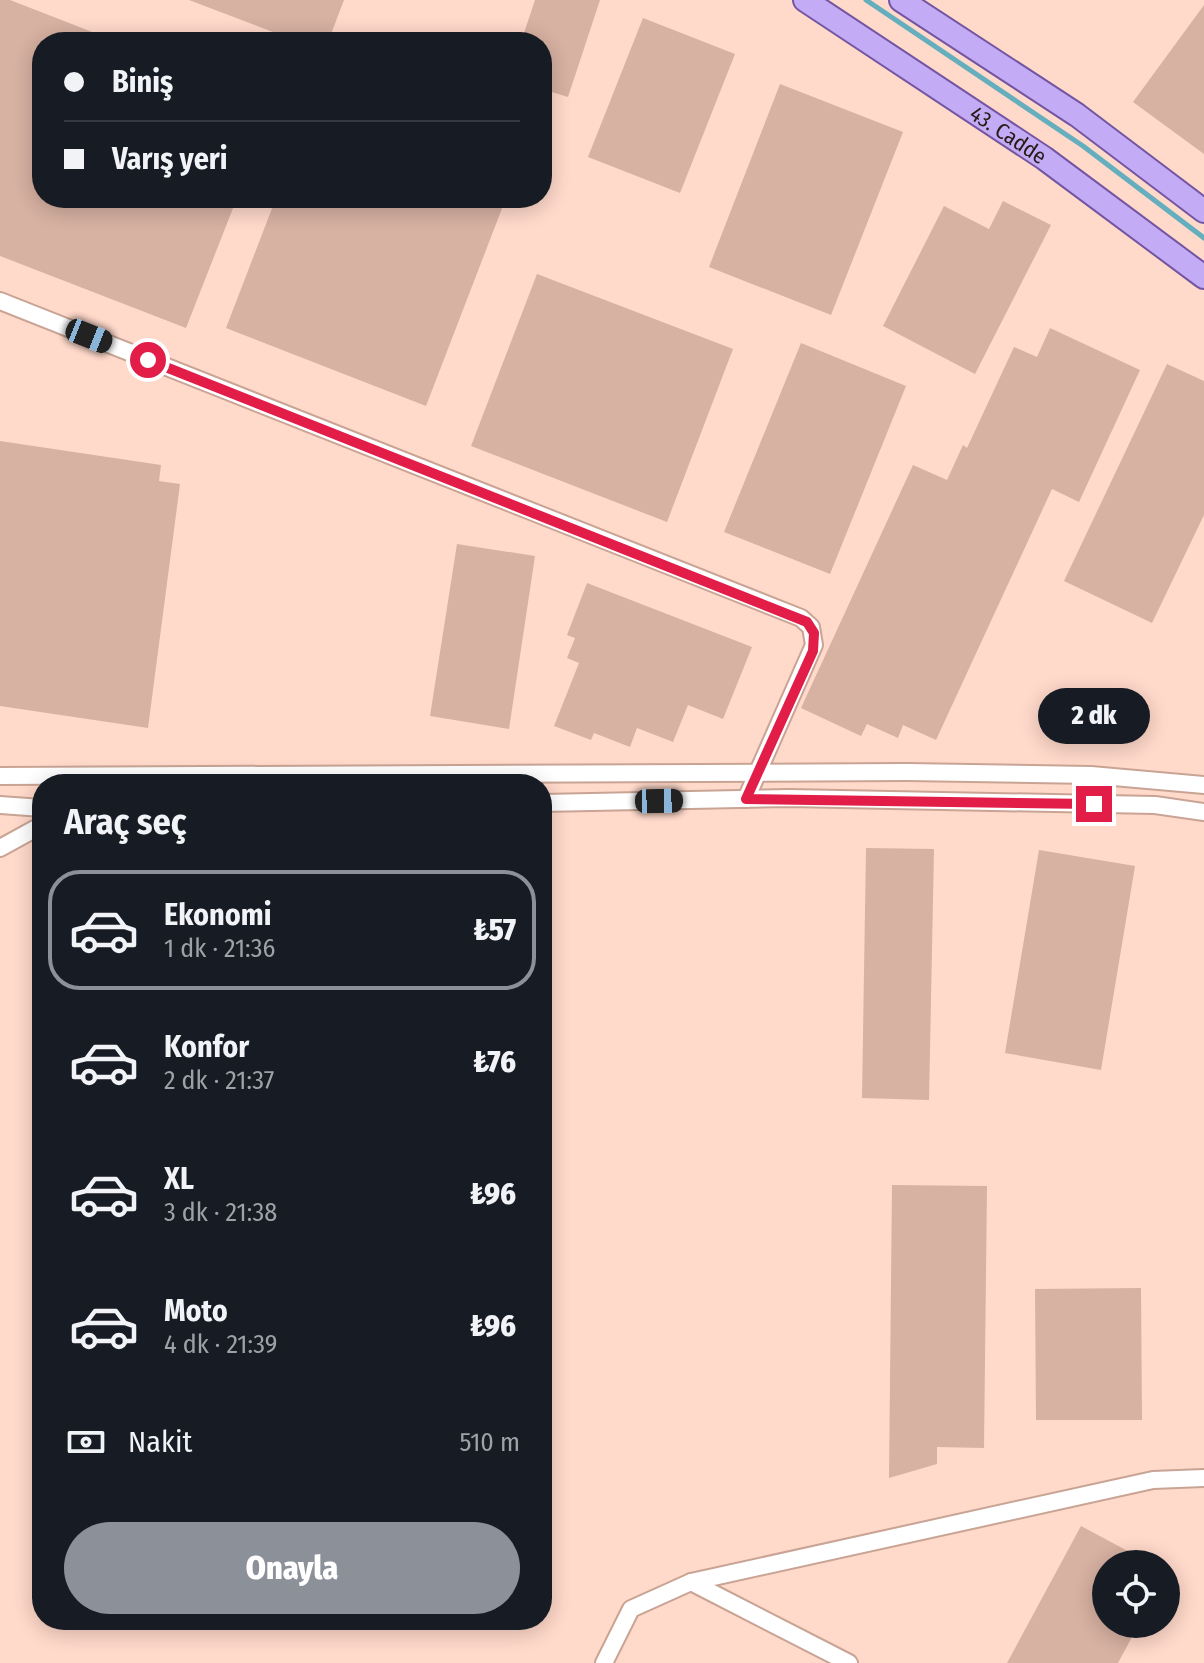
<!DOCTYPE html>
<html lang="tr">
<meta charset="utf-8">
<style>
:root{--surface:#171b24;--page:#20242c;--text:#f1f3f6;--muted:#9ea1a6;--line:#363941;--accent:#8c9099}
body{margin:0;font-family:"Fira Sans Condensed",sans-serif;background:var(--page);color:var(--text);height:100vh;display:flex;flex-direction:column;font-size:30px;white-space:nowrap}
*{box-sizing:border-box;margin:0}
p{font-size:26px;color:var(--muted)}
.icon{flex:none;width:44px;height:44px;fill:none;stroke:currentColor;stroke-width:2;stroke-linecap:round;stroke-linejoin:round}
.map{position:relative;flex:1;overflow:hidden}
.details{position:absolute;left:32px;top:774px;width:520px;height:856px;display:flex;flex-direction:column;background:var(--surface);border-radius:32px;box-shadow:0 4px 20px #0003}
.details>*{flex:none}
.banner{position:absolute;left:32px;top:32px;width:520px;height:176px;border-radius:32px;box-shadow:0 4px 20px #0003;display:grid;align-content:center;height:176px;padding:0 32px;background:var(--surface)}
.tools{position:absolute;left:1092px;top:1550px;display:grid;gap:16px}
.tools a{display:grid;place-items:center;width:88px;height:88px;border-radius:50%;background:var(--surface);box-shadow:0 4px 20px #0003;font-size:40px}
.end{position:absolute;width:36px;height:36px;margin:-18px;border:10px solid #e11d48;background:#fff;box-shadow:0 0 0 4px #fff}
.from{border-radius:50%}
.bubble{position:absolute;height:56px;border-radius:28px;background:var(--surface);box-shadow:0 4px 20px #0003;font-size:26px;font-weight:800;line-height:56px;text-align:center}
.car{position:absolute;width:24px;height:48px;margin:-24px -12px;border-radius:10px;box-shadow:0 0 6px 2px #0007;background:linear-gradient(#222 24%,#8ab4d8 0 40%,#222 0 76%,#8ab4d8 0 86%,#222 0)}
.banner b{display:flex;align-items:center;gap:28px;height:76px;font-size:30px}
.banner b+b{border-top:2px solid var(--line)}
.banner i{width:20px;height:20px;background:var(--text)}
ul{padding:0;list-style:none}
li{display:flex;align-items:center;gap:24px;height:120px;margin:0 16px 12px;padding:0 16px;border:4px solid transparent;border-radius:32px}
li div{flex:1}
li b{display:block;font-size:30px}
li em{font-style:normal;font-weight:800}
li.on{border-color:var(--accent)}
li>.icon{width:72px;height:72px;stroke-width:1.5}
h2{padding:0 32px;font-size:36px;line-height:96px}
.pay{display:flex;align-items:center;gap:20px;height:88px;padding:0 32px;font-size:30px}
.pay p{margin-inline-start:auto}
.action{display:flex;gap:16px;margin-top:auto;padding:16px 32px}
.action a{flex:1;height:92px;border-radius:48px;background:var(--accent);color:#fff;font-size:32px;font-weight:800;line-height:92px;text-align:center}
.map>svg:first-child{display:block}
</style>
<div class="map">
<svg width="1204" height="1663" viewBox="0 0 1204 1663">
<rect width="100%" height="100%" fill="#fbebe5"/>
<path fill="#ffd9ca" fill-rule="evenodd" d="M0 0H1204V1663H0ZM42 42H542V198H42ZM42 784H542V1620H42ZM1106 1564H1166V1624H1106Z"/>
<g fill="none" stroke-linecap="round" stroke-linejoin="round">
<polyline stroke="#65aebe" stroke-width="5" points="866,0 1083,146 1204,238"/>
</g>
<g fill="#d7b1a2">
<polygon points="0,0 10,0 118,42 42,42 42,198 237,198 186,328 0,256"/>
<polygon points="189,0 344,0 328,42 299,42"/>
<polygon points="535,0 600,0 568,97 542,89 542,42 521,42"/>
<polygon points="1204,5 1204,154 1133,102"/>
<polygon points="643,18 735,54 680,193 588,157"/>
<polygon points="780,84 903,132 831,315 709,267"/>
<polygon points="276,198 506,198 426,406 226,328"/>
<polygon points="1003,201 1051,225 975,374 883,326 944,206 989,229"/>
<polygon points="537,274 733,349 667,522 471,446"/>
<polygon points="1050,328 1140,370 1079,502 1052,489 936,740 903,725 898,738 867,724 861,736 801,708 913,465 947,480 963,445 967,448 1014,347 1037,357"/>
<polygon points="801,343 906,386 830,574 724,532"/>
<polygon points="1167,364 1204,381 1204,515 1152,623 1064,581"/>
<polygon points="0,441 161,465 159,481 180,484 148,728 0,706"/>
<polygon points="457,544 535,556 509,729 430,716"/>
<polygon points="587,583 752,647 723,719 688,705 673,742 637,728 630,747 594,733 591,740 554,726 579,663 567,658 575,638 567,635"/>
<polygon points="866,848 934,849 929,1100 862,1098"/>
<polygon points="1039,850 1135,866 1101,1070 1005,1053"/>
<polygon points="892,1185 987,1186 984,1448 937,1447 937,1464 889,1478"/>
<polygon points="1141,1288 1142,1420 1036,1420 1035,1289"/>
<polygon points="1081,1526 1152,1564 1106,1564 1106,1624 1139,1624 1118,1663 1007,1663"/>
</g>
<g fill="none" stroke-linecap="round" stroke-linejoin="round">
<g stroke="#c9a495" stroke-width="20">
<g id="minor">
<polyline points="0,301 801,618 811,627 814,645 746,799"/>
<polyline points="0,776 907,772 1091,775 1204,785"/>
<polyline points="542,803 789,798 1155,805 1204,812"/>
<polyline points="0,805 42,808"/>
<polyline points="0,848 42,825"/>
<polyline points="691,1582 849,1663"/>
<polyline points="604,1663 631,1609 691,1582 1153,1480 1204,1478"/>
</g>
</g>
<g stroke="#7355a2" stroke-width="26">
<g id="major">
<path id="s1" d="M805 0 1044 158 1204 277"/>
<polyline points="901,0 1077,115 1204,211"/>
</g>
</g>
<use href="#minor" stroke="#fff" stroke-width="16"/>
<use href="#major" stroke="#c3acf5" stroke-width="22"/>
</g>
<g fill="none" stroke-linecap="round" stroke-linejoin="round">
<polyline stroke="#e11d48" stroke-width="10" points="148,360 807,622 814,633 813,651 746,799 1094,804"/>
</g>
<g text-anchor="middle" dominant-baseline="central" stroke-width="6" stroke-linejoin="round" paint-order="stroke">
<g font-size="22" fill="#281a15" stroke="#fbebe5">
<text stroke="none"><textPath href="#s1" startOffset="244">43. Cadde</textPath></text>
</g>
</g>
</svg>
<div class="tools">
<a><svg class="icon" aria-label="locate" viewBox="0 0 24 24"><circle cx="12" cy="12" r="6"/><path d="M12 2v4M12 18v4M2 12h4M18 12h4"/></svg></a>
</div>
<i class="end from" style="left:148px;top:360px"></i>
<i class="end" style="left:1094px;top:804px"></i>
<div class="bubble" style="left:1038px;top:688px;width:112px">2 dk</div>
<i class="car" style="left:89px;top:336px;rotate:112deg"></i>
<i class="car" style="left:659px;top:801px;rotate:89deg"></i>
<div class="banner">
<b><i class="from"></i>Biniş</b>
<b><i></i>Varış yeri</b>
</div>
<section class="details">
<h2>Araç seç</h2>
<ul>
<li class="on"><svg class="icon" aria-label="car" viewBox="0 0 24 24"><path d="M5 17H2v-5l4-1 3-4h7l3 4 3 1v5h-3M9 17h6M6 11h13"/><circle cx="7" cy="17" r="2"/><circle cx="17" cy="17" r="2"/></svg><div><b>Ekonomi</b><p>1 dk · 21:36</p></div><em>₺57</em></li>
<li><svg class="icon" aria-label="car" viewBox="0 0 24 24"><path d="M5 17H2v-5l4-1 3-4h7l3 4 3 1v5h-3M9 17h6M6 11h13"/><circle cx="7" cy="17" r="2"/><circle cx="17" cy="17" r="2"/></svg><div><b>Konfor</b><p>2 dk · 21:37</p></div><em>₺76</em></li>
<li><svg class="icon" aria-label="car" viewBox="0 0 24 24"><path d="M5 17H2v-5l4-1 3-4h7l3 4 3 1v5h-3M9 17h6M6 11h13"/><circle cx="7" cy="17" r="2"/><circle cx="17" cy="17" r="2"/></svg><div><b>XL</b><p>3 dk · 21:38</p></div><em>₺96</em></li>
<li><svg class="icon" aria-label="car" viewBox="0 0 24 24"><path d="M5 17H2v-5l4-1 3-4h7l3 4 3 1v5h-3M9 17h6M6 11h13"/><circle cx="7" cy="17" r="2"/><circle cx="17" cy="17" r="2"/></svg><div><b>Moto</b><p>4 dk · 21:39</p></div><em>₺96</em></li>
</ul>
<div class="pay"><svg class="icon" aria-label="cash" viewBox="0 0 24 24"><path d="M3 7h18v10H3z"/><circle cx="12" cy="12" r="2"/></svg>Nakit<p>510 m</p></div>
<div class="action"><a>Onayla</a></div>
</section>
</div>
